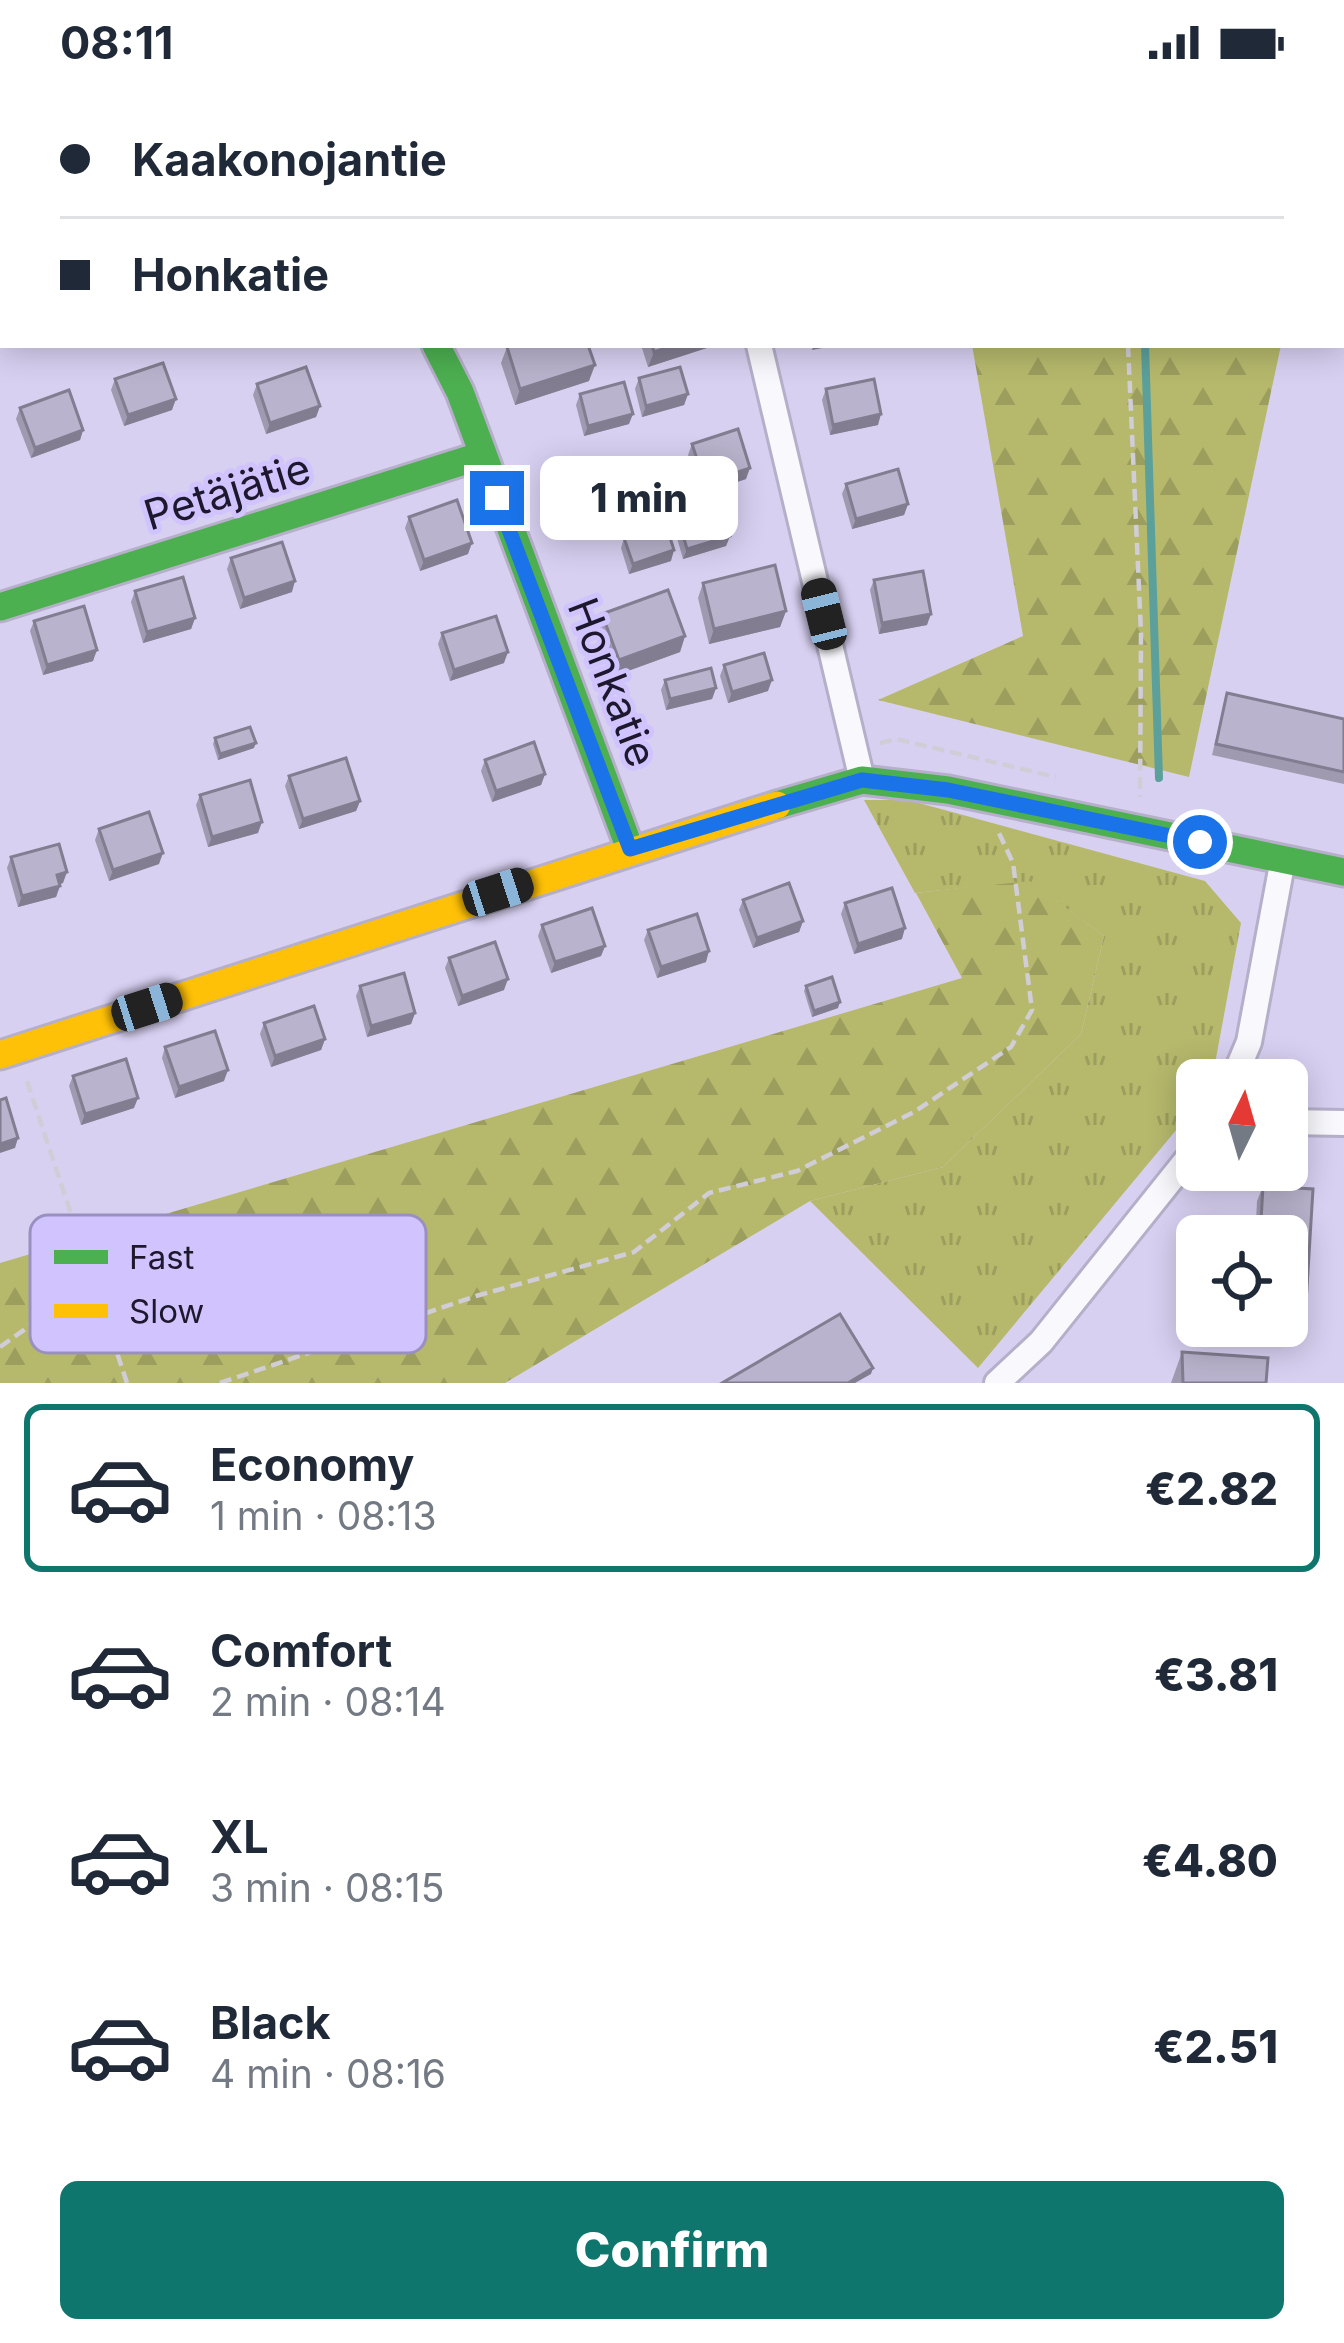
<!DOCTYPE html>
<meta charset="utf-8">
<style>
:root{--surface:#fff;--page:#f2f2f3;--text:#1f2937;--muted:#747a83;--line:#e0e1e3;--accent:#0f766e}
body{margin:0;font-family:Inter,sans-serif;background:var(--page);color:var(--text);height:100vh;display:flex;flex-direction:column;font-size:45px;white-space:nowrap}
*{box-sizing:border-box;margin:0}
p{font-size:39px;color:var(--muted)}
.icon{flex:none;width:66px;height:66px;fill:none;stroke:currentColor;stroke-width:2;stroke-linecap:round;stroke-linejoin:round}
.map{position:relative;height:1299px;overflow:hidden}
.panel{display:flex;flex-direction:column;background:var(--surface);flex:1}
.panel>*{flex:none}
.banner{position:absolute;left:0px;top:0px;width:1344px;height:264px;box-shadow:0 6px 30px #0003;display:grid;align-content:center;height:264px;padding:0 60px;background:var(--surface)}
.needle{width:78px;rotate:5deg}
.fabs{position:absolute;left:1176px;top:975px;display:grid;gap:24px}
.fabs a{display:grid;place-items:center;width:132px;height:132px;border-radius:18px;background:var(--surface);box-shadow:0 6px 30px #0003;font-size:60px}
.end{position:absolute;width:54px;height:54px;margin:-27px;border:15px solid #1a73e8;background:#fff;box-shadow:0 0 0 6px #fff}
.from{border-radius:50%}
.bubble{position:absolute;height:84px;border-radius:18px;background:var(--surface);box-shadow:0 6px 30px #0003;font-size:39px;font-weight:800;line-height:84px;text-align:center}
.car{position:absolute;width:36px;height:72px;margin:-36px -18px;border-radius:15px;box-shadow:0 0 9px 3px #0007;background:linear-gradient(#222 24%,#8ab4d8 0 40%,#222 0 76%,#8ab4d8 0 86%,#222 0)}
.banner b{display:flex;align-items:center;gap:42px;height:114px;font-size:45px}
.banner b+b{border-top:3px solid var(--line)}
.banner i{width:30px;height:30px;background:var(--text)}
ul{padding:21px 0 0;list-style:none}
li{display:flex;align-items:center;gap:36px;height:168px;margin:0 24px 18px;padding:0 36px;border:6px solid transparent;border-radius:18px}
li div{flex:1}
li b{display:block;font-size:45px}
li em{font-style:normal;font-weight:800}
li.active{border-color:var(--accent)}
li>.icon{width:108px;height:108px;stroke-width:1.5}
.cta{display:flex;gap:24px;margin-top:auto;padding:24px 60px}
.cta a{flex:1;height:138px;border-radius:18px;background:var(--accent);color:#fff;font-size:48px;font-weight:800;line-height:138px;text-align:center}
.status{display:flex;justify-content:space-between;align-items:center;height:84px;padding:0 60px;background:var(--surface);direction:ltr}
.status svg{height:33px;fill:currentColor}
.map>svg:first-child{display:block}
</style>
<div class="status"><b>08:11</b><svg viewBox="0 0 49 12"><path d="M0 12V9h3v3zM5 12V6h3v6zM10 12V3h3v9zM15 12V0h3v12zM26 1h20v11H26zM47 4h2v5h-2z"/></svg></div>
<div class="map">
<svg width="1344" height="1299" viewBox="0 0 1344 1299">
<defs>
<pattern id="forest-firs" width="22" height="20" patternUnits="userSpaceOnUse" patternTransform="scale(3)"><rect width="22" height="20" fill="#b6b96c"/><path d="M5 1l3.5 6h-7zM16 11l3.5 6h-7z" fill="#9c9e5e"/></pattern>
<pattern id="park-tufts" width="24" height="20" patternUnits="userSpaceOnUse" patternTransform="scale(3)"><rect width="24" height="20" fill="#b6b96c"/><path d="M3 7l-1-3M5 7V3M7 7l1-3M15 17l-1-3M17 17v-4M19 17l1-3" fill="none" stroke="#9c9e5e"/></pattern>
</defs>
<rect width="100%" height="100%" fill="#d8d0f1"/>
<g fill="url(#forest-firs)">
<polygon points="965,0 1272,0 1272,3 964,3"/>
<polygon points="972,261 1281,261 1189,693 878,616 1023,552"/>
<polygon points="1030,796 1104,852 1081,950 943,1083 810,1117 505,1299 0,1299 0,1179 962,894 916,809"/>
</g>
<polygon fill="url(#park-tufts)" points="864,716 908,716 1205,797 1241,839 1212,996 1197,996 1197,1021 978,1284 810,1117 943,1083 1081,950 1104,852 1030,797 915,809"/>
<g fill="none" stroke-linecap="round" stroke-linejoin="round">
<g stroke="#5ca09b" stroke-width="8">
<polyline points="1144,3 1144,0"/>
<polyline points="1145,261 1159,694"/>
</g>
<g stroke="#b6afc9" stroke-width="30">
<g id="street">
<polyline points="257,0 260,3"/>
<polyline points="786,3 787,0"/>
<polyline points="759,261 862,696"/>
<polyline points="1233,996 1249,958 1283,775"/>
<polyline points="1287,1038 1344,1039"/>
<polyline points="997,1299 1041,1258 1197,1063"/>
</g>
</g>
<g stroke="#b6afc9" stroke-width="33">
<g id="fast">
<polyline points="436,261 460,308 630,765"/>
<polyline points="0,523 480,372"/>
<polyline points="777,721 862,696 948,706 1344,788"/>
</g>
</g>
<g stroke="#b6afc9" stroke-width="33">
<polyline id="slow" points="0,971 777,721"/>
</g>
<g stroke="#d0cdd7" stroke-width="4.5" stroke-dasharray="12 6" stroke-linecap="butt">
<polyline points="1129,3 1129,0"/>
<polyline points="1128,261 1141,549 1140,713"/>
<polyline points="880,659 896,655 1056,693"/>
<polyline points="27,997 127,1299"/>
<polyline points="0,1263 63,1218 87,1177"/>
<polyline points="220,1299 476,1212 634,1168 709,1109 797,1087 914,1028 1011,963 1032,926 1013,779 999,749"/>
</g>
<use href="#street" stroke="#f9f8fd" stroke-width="24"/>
<use href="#fast" stroke="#4caf50" stroke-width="27"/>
<use href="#slow" stroke="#ffc107" stroke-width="27"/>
</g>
<g fill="#9f9ab0">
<polygon points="641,261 716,261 648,283"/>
<polygon points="507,263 589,297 515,321 501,279"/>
<polygon points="639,294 688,310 684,321 642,333 635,305"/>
<polygon points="115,295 172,326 124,342 111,306"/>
<polygon points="257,300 320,322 316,333 266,350 253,311"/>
<polygon points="826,305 878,341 830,351 822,316"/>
<polygon points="580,310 629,340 584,352 576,321"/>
<polygon points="20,324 83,346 80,356 31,374 16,335"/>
<polygon points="692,360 746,395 701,410 688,371"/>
<polygon points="554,397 637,416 633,427 562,448 550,408"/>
<polygon points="846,400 908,420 904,431 852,445 842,410"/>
<polygon points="409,433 468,470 420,487 405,444"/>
<polygon points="679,437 730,452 726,462 683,475 675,447"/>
<polygon points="624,454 671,477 629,490 621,464"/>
<polygon points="231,474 292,508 240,525 227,485"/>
<polygon points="874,496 927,541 879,550 870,506"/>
<polygon points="703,499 786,527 780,543 709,560 698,514"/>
<polygon points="135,507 195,534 191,545 143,559 131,518"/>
<polygon points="602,530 685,552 680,568 614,592 596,545"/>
<polygon points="34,537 93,577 43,591 30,547"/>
<polygon points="442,549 504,579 450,597 438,560"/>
<polygon points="724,581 768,607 728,619 720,592"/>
<polygon points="665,596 716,604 712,615 666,626 661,606"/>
<polygon points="1227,609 1344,635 1344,700 1212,671"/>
<polygon points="215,654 254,664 218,676 213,660"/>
<polygon points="485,676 545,690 541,701 492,718 481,687"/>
<polygon points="289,692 360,717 356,727 299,745 285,702"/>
<polygon points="200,711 258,749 208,763 196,721"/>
<polygon points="99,745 159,780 109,797 95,756"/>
<polygon points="11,773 63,799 60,800 56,813 18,823 7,784"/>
<polygon points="743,816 803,837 799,848 753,864 739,826"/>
<polygon points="845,819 902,855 854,870 841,830"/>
<polygon points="542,841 605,862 601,872 551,889 538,852"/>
<polygon points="648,846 706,878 657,894 644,856"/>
<polygon points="449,874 504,906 458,922 445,884"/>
<polygon points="360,902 415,929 411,940 367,953 356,912"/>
<polygon points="806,902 838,924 812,933 804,907"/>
<polygon points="264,939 325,955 321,966 271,983 260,950"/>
<polygon points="165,963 224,997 175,1014 162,974"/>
<polygon points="73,992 134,1024 81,1041 69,1002"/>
<polygon points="1263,1102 1313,1105 1305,1236 1299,1252 1242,1248 1242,1242 1287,1242 1287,1152 1228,1152 1234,1135 1256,1137 1257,1117"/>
<polygon points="1182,1268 1266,1299 1171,1299"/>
</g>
<g fill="#827d90">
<polygon points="675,261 716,261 648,283 654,268"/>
<polygon points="814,261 837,261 812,266"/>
<polygon points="595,281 589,297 515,321 520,305"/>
<polygon points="688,310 684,321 642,333 646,322"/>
<polygon points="176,315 172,326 124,342 128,331"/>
<polygon points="320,322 316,333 266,350 270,339"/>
<polygon points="633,330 629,340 584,352 588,342"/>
<polygon points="881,330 878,341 830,351 833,341"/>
<polygon points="83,346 80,356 31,374 35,364"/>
<polygon points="750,384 746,395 701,410 705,399"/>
<polygon points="637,416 633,427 562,448 566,437"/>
<polygon points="908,420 904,431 852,445 856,435"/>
<polygon points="730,452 726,462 683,475 687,465"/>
<polygon points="472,459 468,470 420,487 424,476"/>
<polygon points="674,466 671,477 629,490 633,480"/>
<polygon points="295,497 292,508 240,525 244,514"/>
<polygon points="786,527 780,543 709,560 714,545"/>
<polygon points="931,530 927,541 879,550 882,539"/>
<polygon points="195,534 191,545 143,559 147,548"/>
<polygon points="685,552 680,568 614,592 619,576"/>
<polygon points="97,566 93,577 43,591 47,581"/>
<polygon points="508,568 504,579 450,597 454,586"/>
<polygon points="772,596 768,607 728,619 732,608"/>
<polygon points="716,604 712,615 666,626 670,615"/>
<polygon points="256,659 254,664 218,676 220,670"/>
<polygon points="545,690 541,701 492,718 496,707"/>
<polygon points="360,717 356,727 299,745 303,735"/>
<polygon points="262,738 258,749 208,763 212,753"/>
<polygon points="163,769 159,780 109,797 113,786"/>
<polygon points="67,788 63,799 53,802 57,791"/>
<polygon points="60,802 56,813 18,823 22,812"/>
<polygon points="803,837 799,848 753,864 757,854"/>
<polygon points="905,844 902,855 854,870 858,860"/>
<polygon points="605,862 601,872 551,889 555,878"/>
<polygon points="709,867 706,878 657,894 661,883"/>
<polygon points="508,895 504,906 458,922 462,912"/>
<polygon points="840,918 838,924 812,933 814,927"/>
<polygon points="415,929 411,940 367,953 371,942"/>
<polygon points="325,955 321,966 271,983 275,972"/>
<polygon points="228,986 224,997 175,1014 179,1003"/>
<polygon points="138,1014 134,1024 81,1041 85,1030"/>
<polygon points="18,1054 15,1064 0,1069 0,1060"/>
<polygon points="1287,1235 1305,1236 1299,1252 1242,1248 1244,1242 1287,1242"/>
<polygon points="873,1284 871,1290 855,1299 848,1299"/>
</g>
<g fill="#b9b3cd" stroke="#827d90" stroke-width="3">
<polygon points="406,0 468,0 467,3 406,3"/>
<polygon points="646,0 661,0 663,3 641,3"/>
<rect x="841" y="0" width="50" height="3"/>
<polygon points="1341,222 1344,222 1344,253 1341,252"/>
<polygon points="514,261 588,261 595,281 520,305 507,263"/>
<polygon points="652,261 675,261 654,268"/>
<polygon points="163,279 176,315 128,331 115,295"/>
<polygon points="306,283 320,322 270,339 257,300"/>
<polygon points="680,283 688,310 646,322 639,294"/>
<polygon points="874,295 881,330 833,341 826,305"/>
<polygon points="624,298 633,330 588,342 580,310"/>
<polygon points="69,306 83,346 35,364 20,324"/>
<polygon points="738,345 750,384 705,399 692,360"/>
<polygon points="625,376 637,416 566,437 554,397"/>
<polygon points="898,385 908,420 856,435 846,400"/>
<polygon points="457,416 472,459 424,476 409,433"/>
<polygon points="722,424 730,452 687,465 679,437"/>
<polygon points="666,441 674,466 633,480 624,454"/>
<polygon points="282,458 295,497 244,514 231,474"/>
<polygon points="775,481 786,527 714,545 703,499"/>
<polygon points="923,487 931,530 882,539 874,496"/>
<polygon points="183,493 195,534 147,548 135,507"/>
<polygon points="668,506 685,552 619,576 602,530"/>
<polygon points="84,522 97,566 47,581 34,537"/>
<polygon points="496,532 508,568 454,586 442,549"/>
<polygon points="764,569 772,596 732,608 724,581"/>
<polygon points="711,584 716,604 670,615 665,596"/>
<polygon points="1227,609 1344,635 1344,688 1216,660"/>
<polygon points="250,643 256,659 220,670 215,654"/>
<polygon points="534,658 545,690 496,707 485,676"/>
<polygon points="346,674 360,717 303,735 289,692"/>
<polygon points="250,696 262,738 212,753 200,711"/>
<polygon points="149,728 163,769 113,786 99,745"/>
<polygon points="59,760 67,788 57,791 60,802 22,812 11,773"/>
<polygon points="789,799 803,837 757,854 743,816"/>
<polygon points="892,804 905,844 858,860 845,819"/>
<polygon points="592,824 605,862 555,878 542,841"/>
<polygon points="697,830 709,867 661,883 648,846"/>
<polygon points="495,858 508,895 462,912 449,874"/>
<polygon points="404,889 415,929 371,942 360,902"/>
<polygon points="832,893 840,918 814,927 806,902"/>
<polygon points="314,922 325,955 275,972 264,939"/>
<polygon points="215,947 228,986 179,1003 165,963"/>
<polygon points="126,975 138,1014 85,1030 73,992"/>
<polygon points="6,1014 18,1054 0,1060 0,1016"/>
<polygon points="1263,1102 1313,1105 1305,1236 1287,1235 1287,1152 1233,1152 1234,1135 1261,1137"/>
<polygon points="840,1230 873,1284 848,1299 722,1299"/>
<polygon points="1182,1268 1268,1274 1266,1299 1183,1299"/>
</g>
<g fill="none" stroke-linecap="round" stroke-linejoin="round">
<polyline stroke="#1a73e8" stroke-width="15" points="497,414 630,765 862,696 948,706 1200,758"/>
</g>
<g text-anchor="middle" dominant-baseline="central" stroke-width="10" stroke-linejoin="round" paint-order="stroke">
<g font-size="42" fill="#1d182d" stroke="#d0c3fe">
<text transform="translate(227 407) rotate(-17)">Petäjätie</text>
<text transform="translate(613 598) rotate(69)">Honkatie</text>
</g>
</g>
<rect x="30" y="1131" width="396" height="138" rx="18" fill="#d0c3fe" stroke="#9a90bf" stroke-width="3"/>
<rect x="54" y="1166" width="54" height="14" fill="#4caf50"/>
<rect x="54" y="1220" width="54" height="14" fill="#ffc107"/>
<g font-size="33" fill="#1d182d">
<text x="129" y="1185">Fast</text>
<text x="129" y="1239">Slow</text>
</g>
</svg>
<div class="fabs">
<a><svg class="needle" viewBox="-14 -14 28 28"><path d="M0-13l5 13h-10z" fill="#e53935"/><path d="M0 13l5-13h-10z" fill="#747a83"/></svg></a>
<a><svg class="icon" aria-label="locate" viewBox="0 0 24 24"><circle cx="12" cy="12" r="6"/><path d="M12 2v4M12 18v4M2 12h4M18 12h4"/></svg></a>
</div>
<i class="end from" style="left:1200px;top:758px"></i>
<i class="end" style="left:497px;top:414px"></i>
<div class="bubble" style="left:540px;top:372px;width:198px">1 min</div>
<i class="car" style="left:824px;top:530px;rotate:346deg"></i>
<i class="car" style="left:498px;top:808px;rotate:72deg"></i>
<i class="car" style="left:147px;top:923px;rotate:72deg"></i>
<div class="banner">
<b><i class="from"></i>Kaakonojantie</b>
<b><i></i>Honkatie</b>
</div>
</div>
<section class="panel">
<ul>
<li class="active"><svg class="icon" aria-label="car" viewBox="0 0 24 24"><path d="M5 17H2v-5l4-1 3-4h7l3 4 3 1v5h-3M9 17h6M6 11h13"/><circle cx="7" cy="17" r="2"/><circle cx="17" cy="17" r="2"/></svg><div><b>Economy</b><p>1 min · 08:13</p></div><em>€2.82</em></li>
<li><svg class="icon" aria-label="car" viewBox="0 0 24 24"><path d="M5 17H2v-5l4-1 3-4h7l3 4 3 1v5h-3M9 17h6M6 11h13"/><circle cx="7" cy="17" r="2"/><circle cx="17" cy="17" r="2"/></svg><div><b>Comfort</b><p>2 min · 08:14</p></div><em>€3.81</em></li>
<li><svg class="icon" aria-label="car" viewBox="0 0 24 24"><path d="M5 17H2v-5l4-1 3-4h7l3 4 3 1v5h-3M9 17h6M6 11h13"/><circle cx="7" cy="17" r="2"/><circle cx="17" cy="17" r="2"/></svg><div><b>XL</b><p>3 min · 08:15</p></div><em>€4.80</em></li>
<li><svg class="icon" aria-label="car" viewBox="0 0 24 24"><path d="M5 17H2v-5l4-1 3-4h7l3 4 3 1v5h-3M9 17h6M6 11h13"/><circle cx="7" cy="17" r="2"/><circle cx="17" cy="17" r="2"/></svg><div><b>Black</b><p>4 min · 08:16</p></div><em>€2.51</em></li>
</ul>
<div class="cta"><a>Confirm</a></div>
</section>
